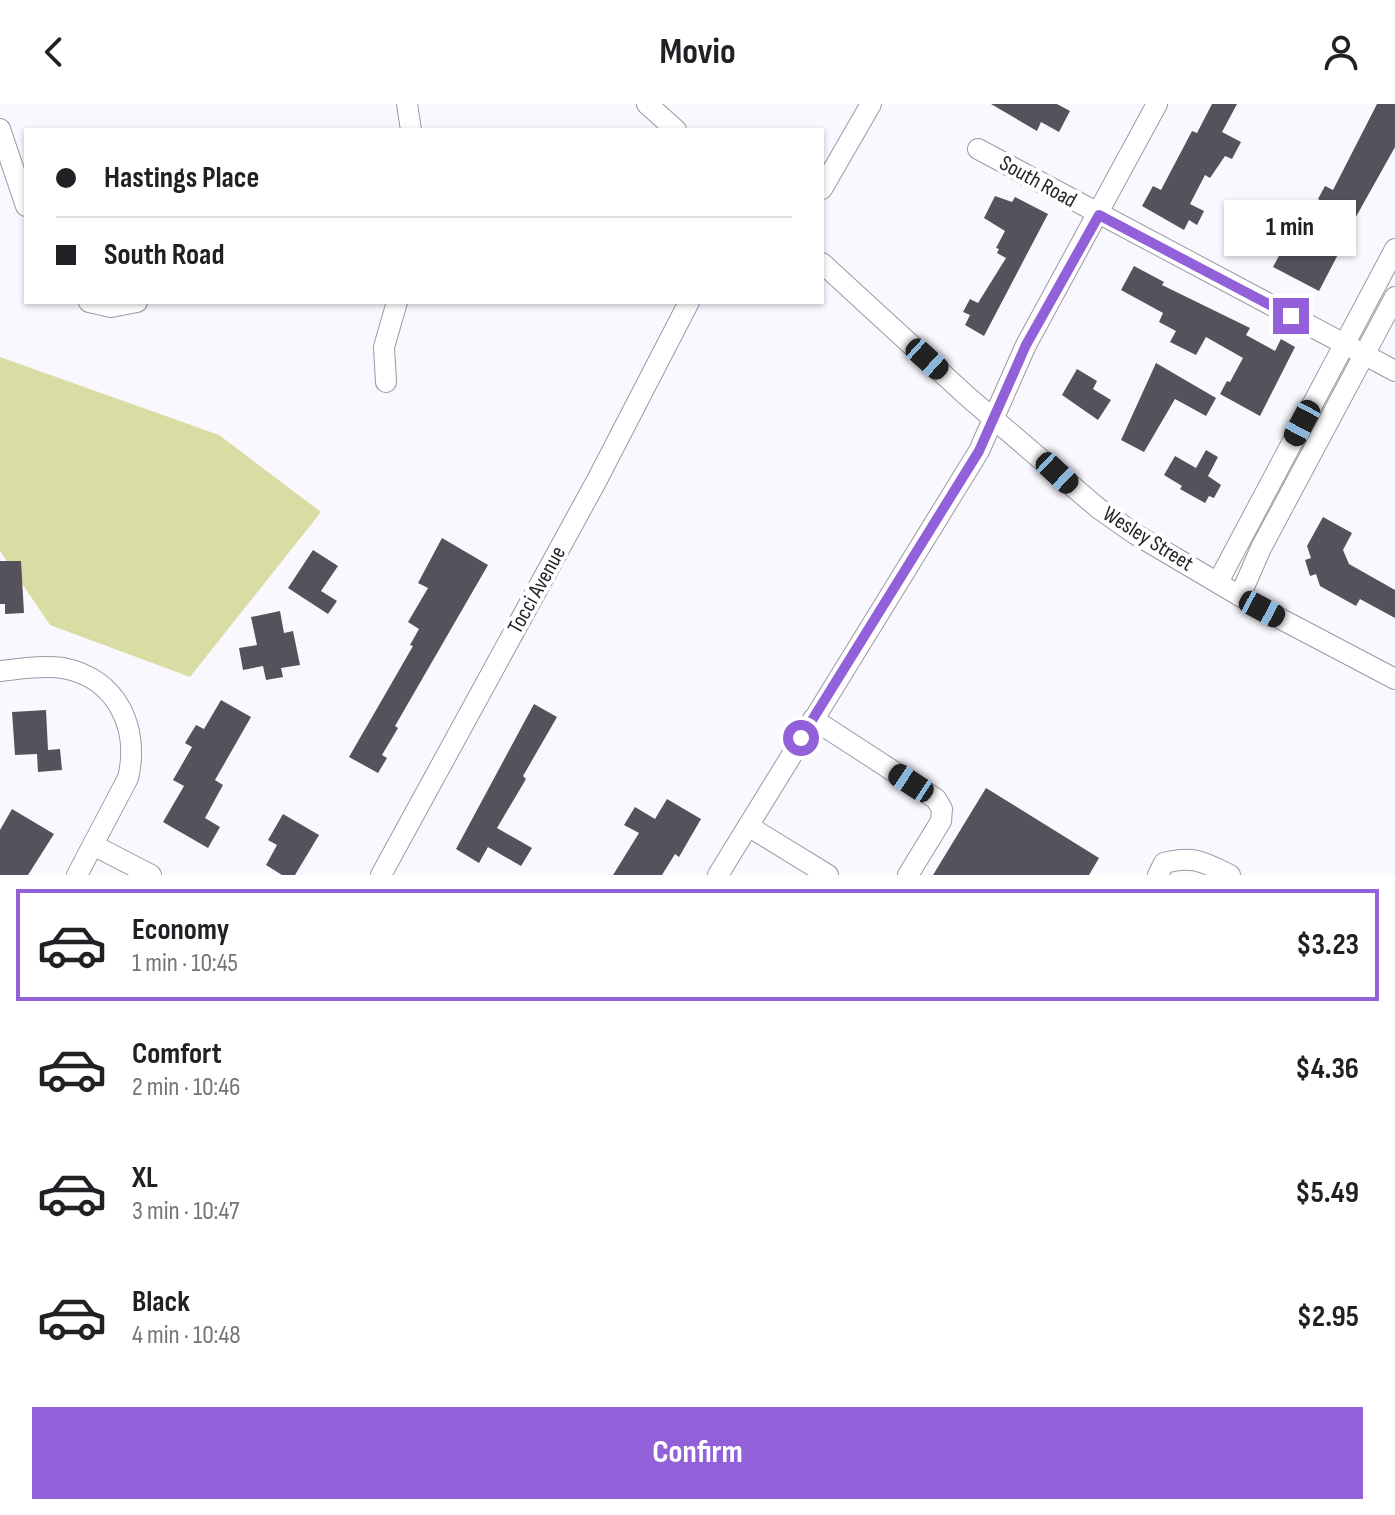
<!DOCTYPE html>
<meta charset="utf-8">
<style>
:root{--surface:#fff;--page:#f6f6f6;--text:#202124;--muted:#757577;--line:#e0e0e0;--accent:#9260d9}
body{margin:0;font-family:"Sofia Sans Condensed",sans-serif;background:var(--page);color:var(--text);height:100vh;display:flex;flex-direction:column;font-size:30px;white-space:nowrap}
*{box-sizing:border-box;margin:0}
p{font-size:26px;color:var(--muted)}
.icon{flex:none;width:44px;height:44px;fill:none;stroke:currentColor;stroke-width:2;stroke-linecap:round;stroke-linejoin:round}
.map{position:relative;height:771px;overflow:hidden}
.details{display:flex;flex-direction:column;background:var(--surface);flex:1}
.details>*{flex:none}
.hud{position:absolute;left:24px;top:24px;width:800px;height:176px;border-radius:0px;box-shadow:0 2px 6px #0004;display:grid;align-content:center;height:176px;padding:0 32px;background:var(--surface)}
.end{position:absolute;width:36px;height:36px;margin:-18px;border:10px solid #9260d9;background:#fff;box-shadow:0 0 0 4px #fff}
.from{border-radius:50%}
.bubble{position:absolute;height:56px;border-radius:0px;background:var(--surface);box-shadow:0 2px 6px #0004;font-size:26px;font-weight:700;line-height:56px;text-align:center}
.car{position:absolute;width:24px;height:48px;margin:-24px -12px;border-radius:10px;box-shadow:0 0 6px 2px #0007;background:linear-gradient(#222 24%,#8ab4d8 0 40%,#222 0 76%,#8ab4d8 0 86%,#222 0)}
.hud b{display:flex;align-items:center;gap:28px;height:76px;font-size:30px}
.hud b+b{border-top:2px solid var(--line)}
.hud i{width:20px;height:20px;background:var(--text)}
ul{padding:14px 0 0;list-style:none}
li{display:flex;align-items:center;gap:24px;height:112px;margin:0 16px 12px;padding:0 16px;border:4px solid transparent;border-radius:0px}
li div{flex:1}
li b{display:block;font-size:30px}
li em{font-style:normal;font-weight:700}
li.on{border-color:var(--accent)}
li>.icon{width:72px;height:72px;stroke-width:1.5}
.action{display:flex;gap:16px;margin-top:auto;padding:16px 32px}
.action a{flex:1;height:92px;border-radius:0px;background:var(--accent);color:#fff;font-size:32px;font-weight:700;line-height:92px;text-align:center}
header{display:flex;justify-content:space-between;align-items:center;height:104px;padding:0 32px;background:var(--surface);font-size:36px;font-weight:700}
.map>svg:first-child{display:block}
</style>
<header><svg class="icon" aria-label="back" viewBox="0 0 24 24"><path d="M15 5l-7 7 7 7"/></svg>Movio<svg class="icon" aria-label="person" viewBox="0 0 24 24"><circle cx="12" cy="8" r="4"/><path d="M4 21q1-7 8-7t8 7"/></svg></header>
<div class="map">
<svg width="1395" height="771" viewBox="0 0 1395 771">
<rect width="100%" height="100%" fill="#faf8ff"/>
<polygon fill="#d9dca3" points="0,253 219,331 321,408 190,573 50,521 0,447"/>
<g fill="#55525c">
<polygon points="991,0 1057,0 1070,7 1059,28 1041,18 1037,27"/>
<polygon points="1212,0 1237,0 1222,28 1241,38 1232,55 1225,52 1210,74 1205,71 1190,100 1204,107 1197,121 1189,116 1184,126 1142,102 1153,82 1161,86 1192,27 1197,29"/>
<polygon points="1377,0 1395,0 1395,43 1343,136 1345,137 1319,187 1273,163 1282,146 1295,152 1304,137 1324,98 1318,95 1325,82 1333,86"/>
<polygon points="995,92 1012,98 1015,93 1048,110 984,232 965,221 970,211 963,208 970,195 978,199 1006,154 997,149 999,145 996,144 1005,127 984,114"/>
<polygon points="1134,162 1164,178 1162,181 1250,224 1246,231 1275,247 1281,235 1295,243 1260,312 1220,290 1227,277 1230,278 1243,254 1206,233 1196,251 1170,238 1176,227 1159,218 1163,209 1121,186"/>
<polygon points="1156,259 1216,294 1206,312 1175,295 1144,348 1121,336"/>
<polygon points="1077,265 1097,277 1093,285 1111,296 1098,316 1062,291"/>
<polygon points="1206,346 1218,353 1208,372 1221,381 1214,394 1209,392 1205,399 1180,385 1182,382 1164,371 1175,352 1196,364"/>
<polygon points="1323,413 1352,429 1343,446 1349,460 1395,486 1395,514 1360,495 1356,502 1320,482 1316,470 1310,472 1305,456 1311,454 1307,442"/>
<polygon points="442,434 488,461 395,622 398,624 382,651 387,654 378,669 349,653 413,542 410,541 419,525 408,518 428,484 418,479"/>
<polygon points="313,446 338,462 321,487 337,497 328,510 288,484"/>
<polygon points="0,457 21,457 24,509 5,510 5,500 0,500"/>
<polygon points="280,507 284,529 293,527 300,561 281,564 283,573 266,576 263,562 243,566 239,544 257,541 251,513"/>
<polygon points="221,596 251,613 215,676 223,681 205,714 220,723 208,744 163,718 184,682 173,676 192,643 185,639 196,621 204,625"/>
<polygon points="534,600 557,613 523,672 526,675 497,724 532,744 521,762 488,743 479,759 456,745"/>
<polygon points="46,606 48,646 60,645 62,666 38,668 37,650 15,651 12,608"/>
<polygon points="986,684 1099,754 1089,771 933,771"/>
<polygon points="667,695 701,715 679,753 675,750 662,771 613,771 639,729 624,721 635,703 655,715"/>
<polygon points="12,705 54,730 28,771 0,771 0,726"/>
<polygon points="283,710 319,731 295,771 282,771 266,761 277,741 268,736"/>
</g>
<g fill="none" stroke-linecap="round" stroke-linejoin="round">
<g stroke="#9c99a4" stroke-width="22">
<g id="minor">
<polyline points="407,0 411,26"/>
<polyline points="647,0 676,26"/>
<polyline points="0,25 26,102"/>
<polyline points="978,45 1395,267"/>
<polyline points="822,85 871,0"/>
<polyline points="822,159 968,293 1098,404 1135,430 1262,505 1395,575"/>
<polyline points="89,198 111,203 137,198"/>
<polyline points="386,278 384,243 397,198"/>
<polyline points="1218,478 1395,145"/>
<polyline points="1240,492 1261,444 1395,193"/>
<path d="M0 567C20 565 42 561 63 564 117 574 140 624 128 674L77 771"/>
<polyline points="813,615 936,695 942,705 941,717 908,771"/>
<polyline points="748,722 828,771"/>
<polyline points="93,741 151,771"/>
<polyline points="381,771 597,376 689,198"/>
<polyline points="718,771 979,347 1026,241 1157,0"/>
<path d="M1158 771 1164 759C1193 751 1204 758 1230 771"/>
</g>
</g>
<use href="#minor" stroke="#fff" stroke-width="20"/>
</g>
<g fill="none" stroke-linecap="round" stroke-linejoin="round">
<polyline stroke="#9260d9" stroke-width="10" points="801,634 979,347 1026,241 1099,111 1291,212"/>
</g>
<g text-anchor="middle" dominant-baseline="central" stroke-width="8" stroke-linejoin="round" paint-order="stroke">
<g font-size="22" fill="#262428" stroke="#fff">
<text transform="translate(1038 78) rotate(29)">South Road</text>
<text transform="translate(1148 435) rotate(32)">Wesley Street</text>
<text transform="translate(537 486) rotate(-61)">Tocci Avenue</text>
</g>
</g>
</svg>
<i class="end from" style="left:801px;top:634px"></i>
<i class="end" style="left:1291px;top:212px"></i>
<div class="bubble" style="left:1224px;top:96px;width:132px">1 min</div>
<i class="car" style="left:927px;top:255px;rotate:132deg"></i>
<i class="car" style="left:1302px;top:319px;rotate:208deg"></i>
<i class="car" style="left:1057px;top:369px;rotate:133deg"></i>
<i class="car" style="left:1262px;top:505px;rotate:118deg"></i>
<i class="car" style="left:911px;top:679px;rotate:303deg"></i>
<div class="hud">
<b><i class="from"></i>Hastings Place</b>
<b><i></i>South Road</b>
</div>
</div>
<section class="details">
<ul>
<li class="on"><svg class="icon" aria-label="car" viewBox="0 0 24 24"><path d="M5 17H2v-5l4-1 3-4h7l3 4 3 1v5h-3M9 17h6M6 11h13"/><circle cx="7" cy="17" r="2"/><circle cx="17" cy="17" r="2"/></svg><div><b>Economy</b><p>1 min · 10:45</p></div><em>$3.23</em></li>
<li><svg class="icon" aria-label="car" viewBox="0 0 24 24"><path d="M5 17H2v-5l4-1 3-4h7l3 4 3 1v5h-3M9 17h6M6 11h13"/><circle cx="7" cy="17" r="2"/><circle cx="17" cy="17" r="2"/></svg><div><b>Comfort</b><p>2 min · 10:46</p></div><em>$4.36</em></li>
<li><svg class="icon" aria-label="car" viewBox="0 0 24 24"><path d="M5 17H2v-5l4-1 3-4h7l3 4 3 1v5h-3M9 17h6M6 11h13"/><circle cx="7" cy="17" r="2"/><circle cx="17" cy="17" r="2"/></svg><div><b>XL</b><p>3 min · 10:47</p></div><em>$5.49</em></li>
<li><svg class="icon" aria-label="car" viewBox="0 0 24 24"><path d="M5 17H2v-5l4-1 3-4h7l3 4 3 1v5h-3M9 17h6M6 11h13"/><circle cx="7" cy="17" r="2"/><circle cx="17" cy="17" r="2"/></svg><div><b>Black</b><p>4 min · 10:48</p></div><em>$2.95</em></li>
</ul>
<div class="action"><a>Confirm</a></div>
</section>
